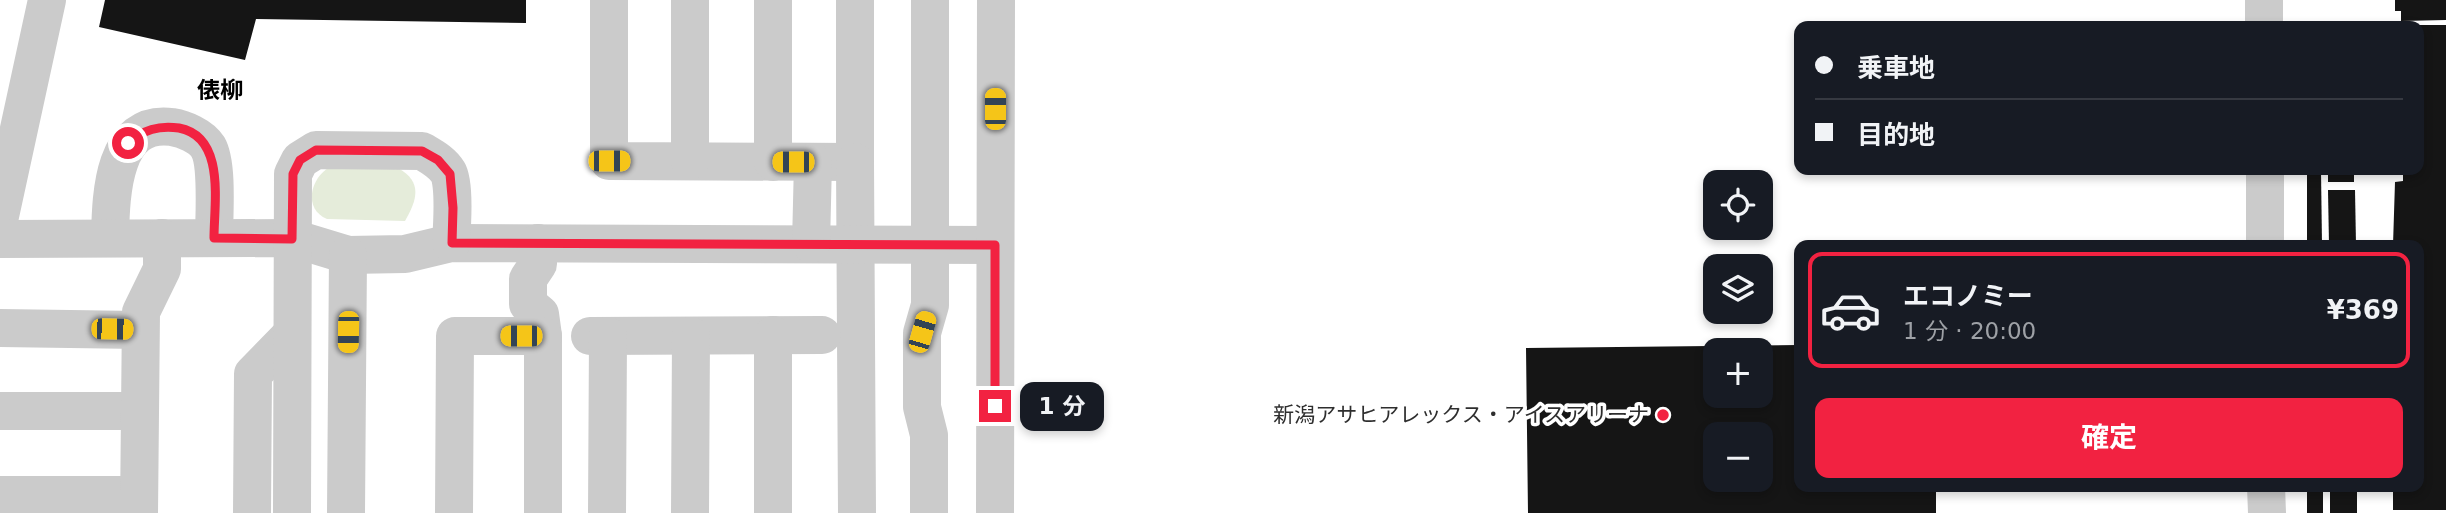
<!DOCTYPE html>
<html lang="ja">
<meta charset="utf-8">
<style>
:root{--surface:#171b24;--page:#20242c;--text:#f1f3f6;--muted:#9ea1a6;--line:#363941;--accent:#f22241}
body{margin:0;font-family:"DejaVu Sans","Noto Sans JP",sans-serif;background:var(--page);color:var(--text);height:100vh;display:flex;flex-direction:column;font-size:26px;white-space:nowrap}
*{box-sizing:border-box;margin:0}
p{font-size:23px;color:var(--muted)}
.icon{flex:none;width:38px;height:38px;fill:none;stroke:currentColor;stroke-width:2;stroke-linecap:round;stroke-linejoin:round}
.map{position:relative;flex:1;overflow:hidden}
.side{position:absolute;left:1794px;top:240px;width:630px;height:252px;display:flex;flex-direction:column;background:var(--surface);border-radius:14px;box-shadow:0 4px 10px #0003}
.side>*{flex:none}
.top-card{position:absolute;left:1794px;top:21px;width:630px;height:154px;border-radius:14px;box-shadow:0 4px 10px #0003;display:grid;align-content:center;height:154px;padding:0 21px;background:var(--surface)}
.controls{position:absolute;left:1703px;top:170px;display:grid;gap:14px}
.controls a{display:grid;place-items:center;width:70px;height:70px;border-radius:14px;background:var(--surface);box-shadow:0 4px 10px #0003;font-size:35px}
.end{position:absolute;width:32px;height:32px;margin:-16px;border:9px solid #f22241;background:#fff;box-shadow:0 0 0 4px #fff}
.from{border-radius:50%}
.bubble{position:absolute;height:49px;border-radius:14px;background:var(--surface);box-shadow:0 4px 10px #0003;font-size:23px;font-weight:700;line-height:49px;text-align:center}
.car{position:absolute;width:21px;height:42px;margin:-21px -10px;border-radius:9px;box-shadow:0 0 5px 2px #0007;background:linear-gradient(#f5c518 24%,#345 0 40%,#f5c518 0 76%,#345 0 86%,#f5c518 0)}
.top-card b{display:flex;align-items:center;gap:24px;height:66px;font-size:26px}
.top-card b+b{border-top:2px solid var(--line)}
.top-card i{width:18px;height:18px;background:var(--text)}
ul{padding:12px 0 0;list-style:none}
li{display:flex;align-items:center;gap:21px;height:116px;margin:0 14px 10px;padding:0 7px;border:4px solid transparent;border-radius:14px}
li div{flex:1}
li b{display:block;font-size:26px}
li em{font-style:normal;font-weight:700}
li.current{border-color:var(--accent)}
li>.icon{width:63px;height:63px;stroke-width:1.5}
.action{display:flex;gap:14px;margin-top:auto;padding:14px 21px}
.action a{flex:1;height:80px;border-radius:14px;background:var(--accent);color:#fff;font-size:28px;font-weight:700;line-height:80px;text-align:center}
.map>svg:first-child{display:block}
</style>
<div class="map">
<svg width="2446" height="513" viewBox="0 0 2446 513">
<rect width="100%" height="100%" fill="#fff"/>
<path fill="#e5ecda" d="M330 167 398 168C423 182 417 200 405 221L327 219C303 209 310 178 330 167Z"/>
<g fill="#151515" fill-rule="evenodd">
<polygon points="105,0 526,0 526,23 256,19 245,60 99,27"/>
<polygon points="2395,0 2446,0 2446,20 2401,21 2401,11 2395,11"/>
<polygon points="2418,25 2446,25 2446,510 2393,510 2393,486 2418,486 2418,245 2393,245 2395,182 2403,181 2403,174 2408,173 2408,170 2418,170"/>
<polygon points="2307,170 2321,170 2322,245 2307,245"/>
<rect x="2328" y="170" width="26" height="12"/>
<polygon points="2328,190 2355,190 2356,245 2329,245"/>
<path d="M1799 345V486H1936V513H1528L1526 348ZM1715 350H1760V396H1715ZM1715 434H1760V480H1715Z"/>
<rect x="2307" y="486" width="16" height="27"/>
<rect x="2330" y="486" width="27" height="27"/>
</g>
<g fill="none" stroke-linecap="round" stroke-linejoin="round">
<g stroke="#cbcbcb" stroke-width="38">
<polyline points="609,0 609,161 855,162 855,0"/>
<polyline points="2264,0 2264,26"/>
<polyline points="690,161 690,0"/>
<polyline points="773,162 773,0"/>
<polyline points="855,162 857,513"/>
<polyline points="2265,170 2265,245"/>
<polyline points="0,216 47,0"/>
<path d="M110 237C111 196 112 119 172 127 184 129 201 136 208 147 218 164 214 217 214 238"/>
<polyline points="0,239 292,238 348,255 405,254 451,243 995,245"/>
<polyline points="538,243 538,264 528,279 528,304 540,314 543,336 543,513"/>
<polyline points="811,244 813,162"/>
<polyline points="0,328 140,330"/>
<polyline points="590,336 822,335"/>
<polyline points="0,411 140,411"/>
<polyline points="2266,486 2267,513"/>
<polyline points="0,495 139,495"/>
<polyline points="139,513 141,312 162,269 162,238"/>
<polyline points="252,513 253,374 292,334"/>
<path d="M292 513 293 174 300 160 316 150 422 151C432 157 442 162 448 172 455 183 452 228 451 243"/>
<polyline points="346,513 348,255"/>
<polyline points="454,513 455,336 543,336"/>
<polyline points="607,513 608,336"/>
<polyline points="690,513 691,336"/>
<polyline points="773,513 773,335"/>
<polyline points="929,513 929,435 922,407 922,333 930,305 930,0"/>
<polyline points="995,513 996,0"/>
</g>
</g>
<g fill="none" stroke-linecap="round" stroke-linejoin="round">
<path stroke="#f22241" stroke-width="9" d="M128 143C144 130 158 125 179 128 226 137 214 203 214 238L292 239 293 174 300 160 316 150 422 151 438 160 450 174 453 208 452 243 995 245V406"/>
</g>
<circle fill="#f22241" stroke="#fff" stroke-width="2.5" cx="1663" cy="415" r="7"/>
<g text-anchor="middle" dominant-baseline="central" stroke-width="7" stroke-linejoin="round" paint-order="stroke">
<g font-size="21" fill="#2e2e2e" stroke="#fff" text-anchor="end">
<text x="1649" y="415">新潟アサヒアレックス・アイスアリーナ</text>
</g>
<g font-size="23" font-weight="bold" fill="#000" stroke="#fff">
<text x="220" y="90">俵柳</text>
</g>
</g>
</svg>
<div class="controls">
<a><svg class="icon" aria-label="locate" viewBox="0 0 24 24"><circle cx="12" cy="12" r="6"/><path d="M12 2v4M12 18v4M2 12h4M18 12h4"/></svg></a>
<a><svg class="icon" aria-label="layers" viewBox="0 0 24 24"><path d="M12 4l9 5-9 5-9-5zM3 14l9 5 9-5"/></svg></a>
<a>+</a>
<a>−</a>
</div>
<i class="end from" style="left:128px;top:143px"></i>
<i class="end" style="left:995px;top:406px"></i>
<div class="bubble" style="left:1020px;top:382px;width:84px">1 分</div>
<i class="car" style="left:995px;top:109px;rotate:0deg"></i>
<i class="car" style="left:609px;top:161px;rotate:90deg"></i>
<i class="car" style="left:793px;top:162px;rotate:270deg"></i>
<i class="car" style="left:112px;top:329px;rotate:91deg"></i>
<i class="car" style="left:348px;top:332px;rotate:181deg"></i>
<i class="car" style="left:922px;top:332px;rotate:16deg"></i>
<i class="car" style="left:521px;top:336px;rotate:270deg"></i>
<div class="top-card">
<b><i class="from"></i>乗車地</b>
<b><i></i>目的地</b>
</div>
<section class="side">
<ul>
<li class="current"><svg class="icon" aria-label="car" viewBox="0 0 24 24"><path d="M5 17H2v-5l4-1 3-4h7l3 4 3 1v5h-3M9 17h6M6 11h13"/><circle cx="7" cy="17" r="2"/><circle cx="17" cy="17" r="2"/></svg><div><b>エコノミー</b><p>1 分 · 20:00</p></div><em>¥369</em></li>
</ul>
<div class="action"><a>確定</a></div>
</section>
</div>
